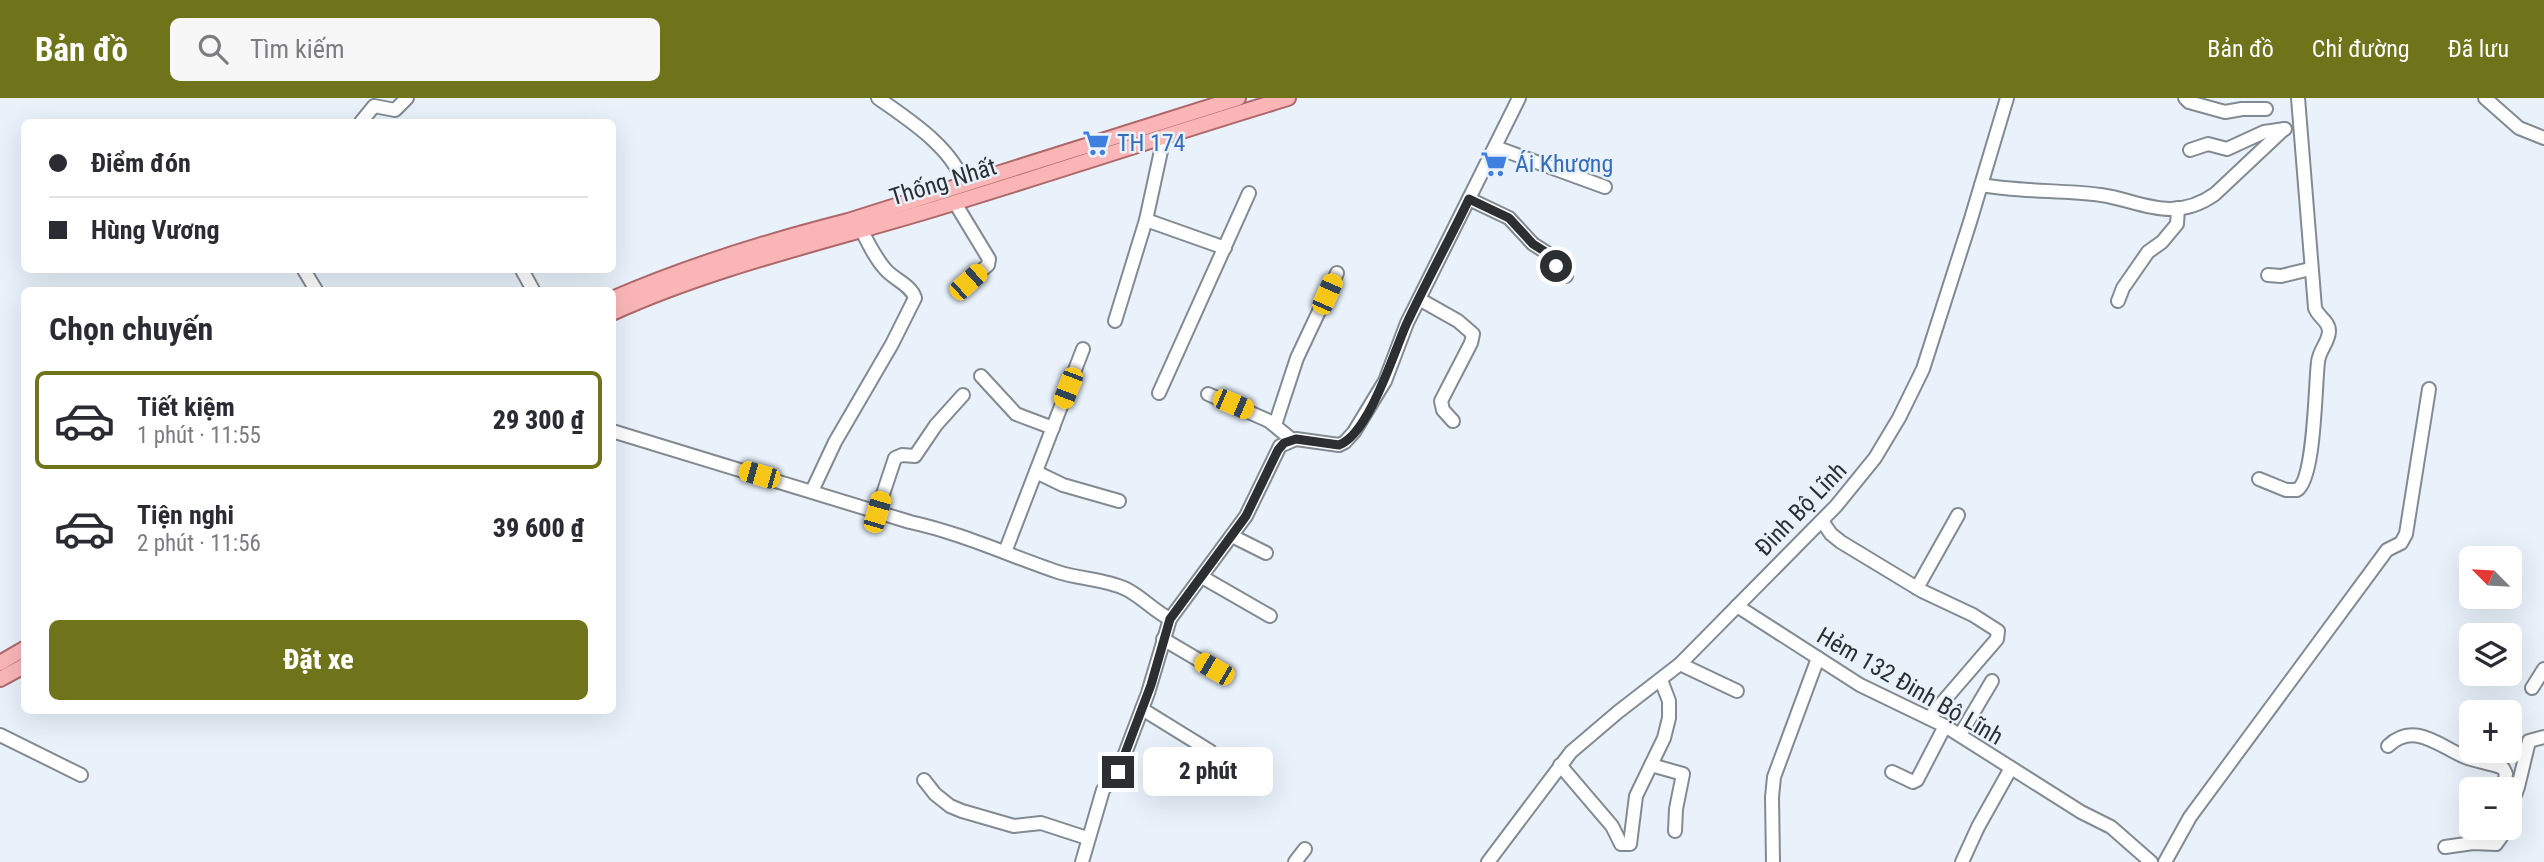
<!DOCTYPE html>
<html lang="vi">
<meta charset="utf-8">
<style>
:root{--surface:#fff;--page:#f7f7f7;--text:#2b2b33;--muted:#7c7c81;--line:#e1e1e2;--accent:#6f741b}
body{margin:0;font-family:"Roboto Condensed",sans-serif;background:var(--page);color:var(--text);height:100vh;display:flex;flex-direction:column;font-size:26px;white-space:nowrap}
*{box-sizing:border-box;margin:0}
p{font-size:23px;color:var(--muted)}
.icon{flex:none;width:38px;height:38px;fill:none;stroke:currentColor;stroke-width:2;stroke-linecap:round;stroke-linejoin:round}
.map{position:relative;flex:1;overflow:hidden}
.side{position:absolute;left:21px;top:189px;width:595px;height:427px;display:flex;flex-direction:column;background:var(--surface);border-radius:10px;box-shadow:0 7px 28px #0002}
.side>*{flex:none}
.top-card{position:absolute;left:21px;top:21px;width:595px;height:154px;border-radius:10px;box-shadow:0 7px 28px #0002;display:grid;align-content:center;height:154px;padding:0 28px;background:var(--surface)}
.needle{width:46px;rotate:294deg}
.controls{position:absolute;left:2459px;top:448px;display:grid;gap:14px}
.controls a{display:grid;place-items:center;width:63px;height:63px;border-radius:10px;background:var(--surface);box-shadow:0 7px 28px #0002;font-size:35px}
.end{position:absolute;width:32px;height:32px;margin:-16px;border:9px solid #2c2f32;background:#fff;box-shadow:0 0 0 4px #fff}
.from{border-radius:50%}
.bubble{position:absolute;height:49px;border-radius:10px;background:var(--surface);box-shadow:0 7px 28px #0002;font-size:23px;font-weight:800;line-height:49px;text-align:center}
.car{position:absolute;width:21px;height:42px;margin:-21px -10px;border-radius:9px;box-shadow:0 0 5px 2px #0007;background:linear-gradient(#f5c518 24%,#345 0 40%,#f5c518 0 76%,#345 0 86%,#f5c518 0)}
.top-card b{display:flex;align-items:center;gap:24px;height:66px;font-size:26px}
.top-card b+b{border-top:2px solid var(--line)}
.top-card i{width:18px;height:18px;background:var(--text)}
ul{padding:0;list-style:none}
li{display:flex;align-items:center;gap:21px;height:98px;margin:0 14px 10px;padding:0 14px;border:4px solid transparent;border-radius:10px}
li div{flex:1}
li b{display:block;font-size:26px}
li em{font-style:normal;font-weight:800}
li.selected{border-color:var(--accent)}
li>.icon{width:63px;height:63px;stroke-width:1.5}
h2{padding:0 28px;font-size:32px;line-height:84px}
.cta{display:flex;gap:14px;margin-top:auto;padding:14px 28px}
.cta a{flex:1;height:80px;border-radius:10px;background:var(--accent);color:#fff;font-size:28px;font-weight:800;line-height:80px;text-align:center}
header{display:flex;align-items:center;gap:42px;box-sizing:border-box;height:98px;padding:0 35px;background:var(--accent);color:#fff}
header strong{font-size:33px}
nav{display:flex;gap:38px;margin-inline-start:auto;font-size:24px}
.search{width:490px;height:63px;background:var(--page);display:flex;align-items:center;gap:18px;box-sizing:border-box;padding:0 24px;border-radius:10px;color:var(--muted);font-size:26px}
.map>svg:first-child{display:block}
</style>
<header>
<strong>Bản đồ</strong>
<div class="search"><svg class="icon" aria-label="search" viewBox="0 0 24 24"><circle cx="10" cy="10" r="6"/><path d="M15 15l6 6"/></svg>Tìm kiếm</div>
<nav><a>Bản đồ</a><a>Chỉ đường</a><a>Đã lưu</a></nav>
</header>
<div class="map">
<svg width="2544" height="764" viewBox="0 0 2544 764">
<rect width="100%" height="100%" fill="#e9f2fb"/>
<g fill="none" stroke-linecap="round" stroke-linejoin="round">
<g stroke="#828a92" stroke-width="16">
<g id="minor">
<path d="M878 0C909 22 952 49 964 86"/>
<polyline points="2185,0 2189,4 2225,14 2242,11 2266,11"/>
<polyline points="2485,0 2519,30 2544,40"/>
<polyline points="361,24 374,8 395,12 407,0"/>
<polyline points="1495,49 1605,89"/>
<polyline points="2190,52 2208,46 2227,51 2264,34 2285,31"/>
<path d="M1981 87C2021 94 2061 92 2101 97 2124 100 2146 111 2170 111 2187 111 2201 106 2215 96L2284 31"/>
<polyline points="1469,101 1509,120 1533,146 1552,158 1557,170 1566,178"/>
<polyline points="955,105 989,161 988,167 968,184"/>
<polyline points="1146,122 1225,150"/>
<polyline points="304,172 316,192"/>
<polyline points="522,172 533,192"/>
<polyline points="2268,177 2281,178 2310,171"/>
<polyline points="1419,201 1458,223 1473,236 1471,245 1441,303 1443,312 1453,323"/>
<polyline points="2118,203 2123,190 2148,154 2162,144 2177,126 2178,110"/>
<polyline points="1115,223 1146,122 1164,39"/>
<polyline points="981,278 1016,316 1053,330"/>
<polyline points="1159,295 1249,95"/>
<polyline points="1208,296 1269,323 1291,341"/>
<polyline points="1275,327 1297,260 1337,175"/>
<path d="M612 333 910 424C961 435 1008 457 1058 474 1079 481 1105 481 1126 491 1142 499 1154 513 1170 521"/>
<polyline points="1036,374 1063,387 1119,403"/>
<path d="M2259 381 2286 392H2297C2315 381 2315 288 2318 264 2319 252 2329 244 2329 233 2329 223 2318 219 2315 210L2298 0"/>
<path d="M812 393 835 344 892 246 915 200C911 187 895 182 886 172 876 161 869 147 862 133"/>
<polyline points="877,414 895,360 902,357 915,358 936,327 963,297"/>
<polyline points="1822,423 1831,436 1841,444 1922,493 1973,517 1998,533 1997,541 1929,620"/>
<polyline points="1232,438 1266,455"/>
<polyline points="1005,454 1083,251"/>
<polyline points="1202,479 1270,518"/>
<polyline points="1917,490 1958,417"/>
<polyline points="1737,508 1860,587 1945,628 2081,714 2111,729 2151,764"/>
<polyline points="1163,541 1214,571"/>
<polyline points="1680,566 1737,593"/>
<polyline points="2532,590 2544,571"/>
<polyline points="1142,611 1210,653"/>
<polyline points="0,637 81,677"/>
<polyline points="1960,637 1992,583"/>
<path d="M2388 648C2414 623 2439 648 2465 659 2477 664 2491 665 2503 670L2506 676 2503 691"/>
<polyline points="1560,667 1612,728 1621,746 1630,746 1636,698 1664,640 1669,620 1669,603 1661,582"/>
<polyline points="1651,667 1683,676 1676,711 1675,733"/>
<polyline points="1892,674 1913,684 1917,682 1945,628"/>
<polyline points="924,682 935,696 950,708 962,713 1014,728 1041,725 1087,740"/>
<polyline points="2510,710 2518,689 2529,643 2544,639"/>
<polyline points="2445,749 2473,745 2496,746 2501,739 2502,730"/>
<polyline points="1082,764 1103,692 1118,674 1148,595 1170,521 1246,418 1280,348 1296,341 1339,347 1345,344 1354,334 1385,283 1407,225 1519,0"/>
<polyline points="1295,764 1305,751"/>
<polyline points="1488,764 1571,654 1618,614 1680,566 1836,408 1875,360 1899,320 1923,271 1970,124 2007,0"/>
<polyline points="1773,764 1772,699 1774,679 1818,560"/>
<polyline points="1962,764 1978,729 2011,670"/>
<polyline points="2165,764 2190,719 2387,452 2401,445 2406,436 2429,291"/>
</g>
</g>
<g stroke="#af6869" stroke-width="18">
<g id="major">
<path d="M612 201C688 168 769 143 848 123L1238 0"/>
<path d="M612 215C711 170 820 145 924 114 1046 77 1166 37 1288 0"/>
<polyline points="0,565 24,551"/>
<polyline points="0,581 24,568"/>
</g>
</g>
<use href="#minor" stroke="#fff" stroke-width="12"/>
<use href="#major" stroke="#fab6b7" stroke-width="14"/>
</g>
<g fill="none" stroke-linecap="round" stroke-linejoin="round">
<path stroke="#2c2f32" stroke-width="9" d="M1118 674 1151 587 1170 521 1246 418 1278 352 1284 345 1296 341 1339 347C1369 336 1394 254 1406 227 1426 184 1449 143 1469 101L1509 120 1533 146 1552 158 1556 168"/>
</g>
<defs>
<g id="supermarket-bare" transform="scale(2.1)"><path d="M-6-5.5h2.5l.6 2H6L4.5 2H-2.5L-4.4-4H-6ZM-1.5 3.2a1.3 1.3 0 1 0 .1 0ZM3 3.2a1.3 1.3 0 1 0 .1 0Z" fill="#3f7fe0" stroke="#e9f2fb" stroke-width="2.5" paint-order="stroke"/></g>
</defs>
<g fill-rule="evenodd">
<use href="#supermarket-bare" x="1096" y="45"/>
<use href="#supermarket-bare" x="1494" y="66"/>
</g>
<g text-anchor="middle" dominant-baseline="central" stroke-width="5" stroke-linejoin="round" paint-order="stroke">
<g font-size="24" fill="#366cbe" stroke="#e9f2fb" text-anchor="start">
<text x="1117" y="45">TH 174</text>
<text x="1515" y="66">Ái Khương</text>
</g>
<g font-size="24" fill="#2c2f32" stroke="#e9f2fb">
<text transform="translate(943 84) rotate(-17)">Thống Nhất</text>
<text transform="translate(1801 411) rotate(-46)">Đinh Bộ Lĩnh</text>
<text transform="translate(1910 588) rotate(30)">Hẻm 132 Đinh Bộ Lĩnh</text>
</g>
</g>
</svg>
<div class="controls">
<a><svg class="needle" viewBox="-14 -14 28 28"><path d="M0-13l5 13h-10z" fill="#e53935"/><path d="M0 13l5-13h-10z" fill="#7c7c81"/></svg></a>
<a><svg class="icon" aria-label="layers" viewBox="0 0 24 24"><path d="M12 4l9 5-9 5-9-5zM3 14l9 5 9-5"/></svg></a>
<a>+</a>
<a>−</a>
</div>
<i class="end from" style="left:1556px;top:168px"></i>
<i class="end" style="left:1118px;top:674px"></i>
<div class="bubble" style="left:1143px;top:649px;width:130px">2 phút</div>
<i class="car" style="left:968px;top:184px;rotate:48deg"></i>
<i class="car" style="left:1327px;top:196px;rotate:24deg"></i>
<i class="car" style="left:1068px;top:290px;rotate:201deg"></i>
<i class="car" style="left:1233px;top:306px;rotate:113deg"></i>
<i class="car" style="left:759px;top:377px;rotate:286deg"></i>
<i class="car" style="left:877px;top:414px;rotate:16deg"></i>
<i class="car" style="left:1214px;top:571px;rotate:300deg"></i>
<div class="top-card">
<b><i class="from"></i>Điểm đón</b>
<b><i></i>Hùng Vương</b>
</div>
<section class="side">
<h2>Chọn chuyến</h2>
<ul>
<li class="selected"><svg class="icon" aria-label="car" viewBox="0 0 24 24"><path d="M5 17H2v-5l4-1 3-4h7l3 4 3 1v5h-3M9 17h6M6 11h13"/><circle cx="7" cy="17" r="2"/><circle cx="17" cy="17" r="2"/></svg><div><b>Tiết kiệm</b><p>1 phút · 11:55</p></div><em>29 300 ₫</em></li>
<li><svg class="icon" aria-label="car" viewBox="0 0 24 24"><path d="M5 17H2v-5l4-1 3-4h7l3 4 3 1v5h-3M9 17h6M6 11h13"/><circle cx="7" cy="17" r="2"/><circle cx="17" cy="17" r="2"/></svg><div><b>Tiện nghi</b><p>2 phút · 11:56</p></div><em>39 600 ₫</em></li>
</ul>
<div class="cta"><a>Đặt xe</a></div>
</section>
</div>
